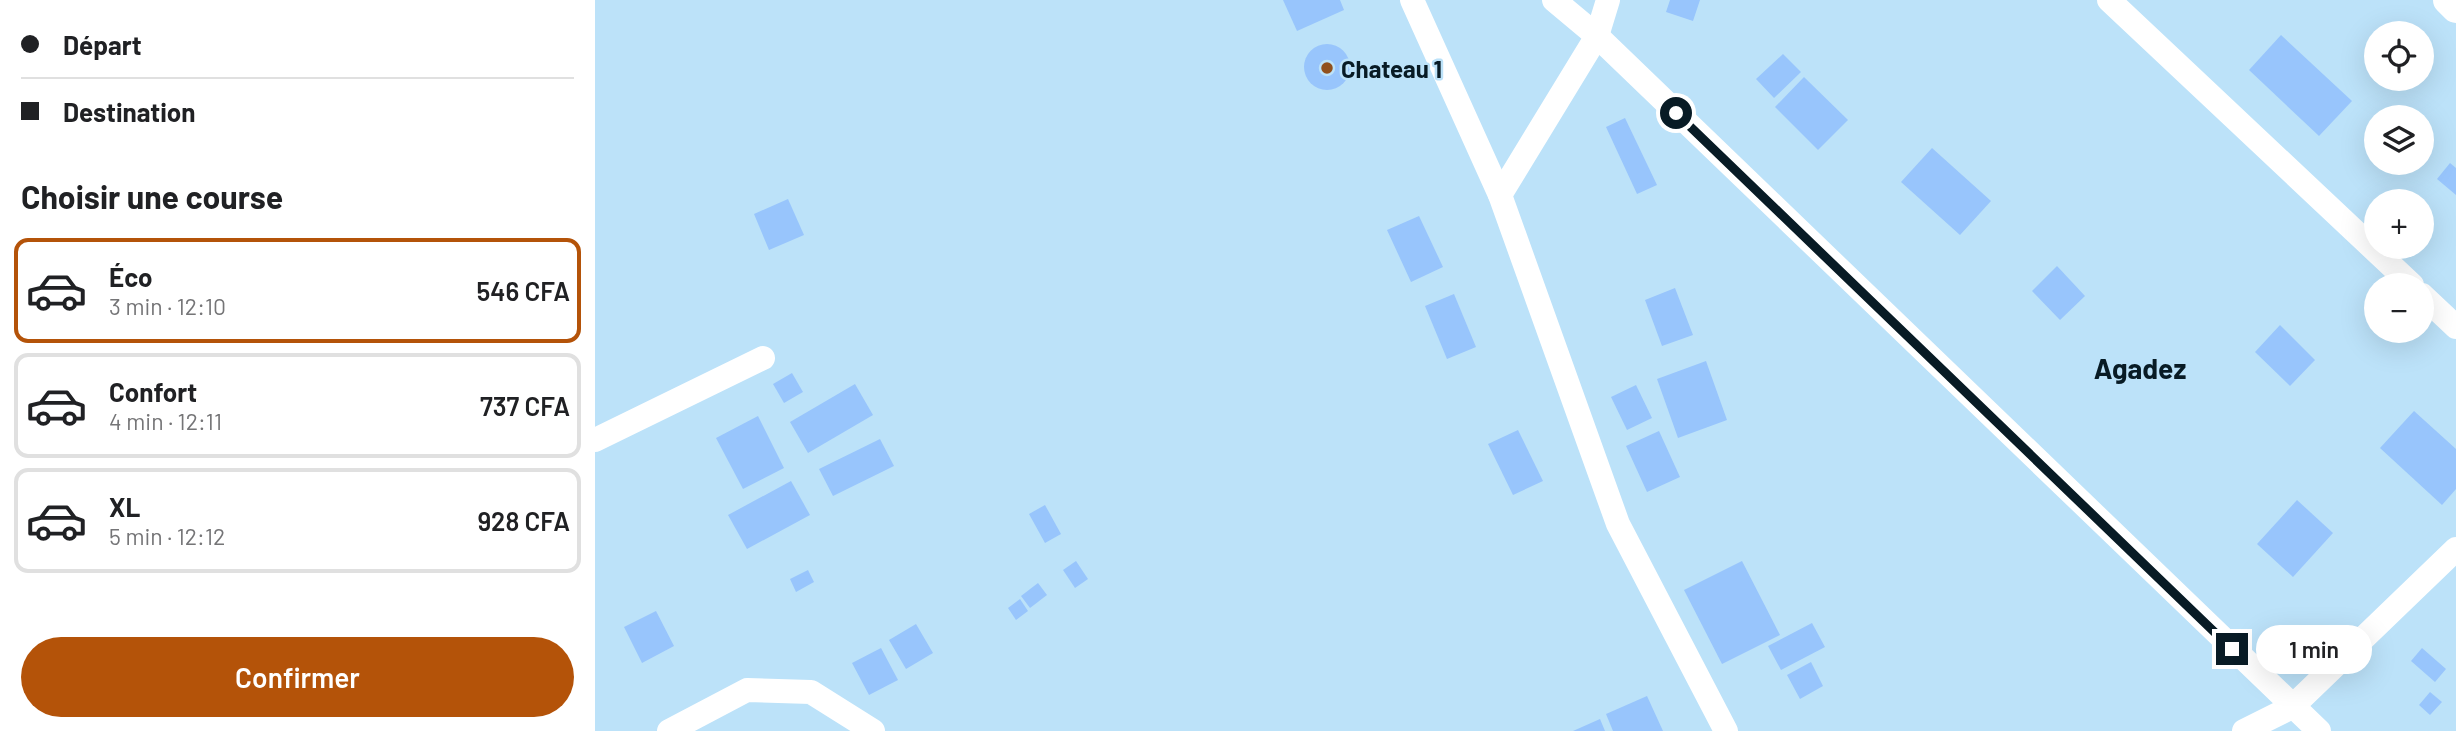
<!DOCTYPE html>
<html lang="fr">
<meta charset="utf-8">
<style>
:root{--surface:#fff;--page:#f6f6f6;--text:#202124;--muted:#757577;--line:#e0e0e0;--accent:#b45309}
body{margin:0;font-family:Barlow,sans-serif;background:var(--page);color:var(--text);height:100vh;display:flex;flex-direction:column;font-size:26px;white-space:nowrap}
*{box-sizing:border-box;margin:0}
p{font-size:23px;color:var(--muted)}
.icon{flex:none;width:38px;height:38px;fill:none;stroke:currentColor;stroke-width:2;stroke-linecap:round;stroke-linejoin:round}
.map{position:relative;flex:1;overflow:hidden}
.panel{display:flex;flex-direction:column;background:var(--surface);width:595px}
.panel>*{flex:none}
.banner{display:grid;align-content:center;height:154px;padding:0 21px;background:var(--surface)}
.controls{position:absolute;left:1769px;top:21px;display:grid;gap:14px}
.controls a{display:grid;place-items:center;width:70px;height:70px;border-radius:50%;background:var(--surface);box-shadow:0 7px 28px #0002;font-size:35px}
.end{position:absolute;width:32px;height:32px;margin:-16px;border:9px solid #081b25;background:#fff;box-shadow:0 0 0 4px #fff}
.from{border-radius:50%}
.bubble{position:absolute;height:49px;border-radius:24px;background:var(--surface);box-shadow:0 7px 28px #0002;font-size:23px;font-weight:600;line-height:49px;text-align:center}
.banner b{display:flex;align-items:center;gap:24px;height:66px;font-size:26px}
.banner b+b{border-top:2px solid var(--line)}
.banner i{width:18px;height:18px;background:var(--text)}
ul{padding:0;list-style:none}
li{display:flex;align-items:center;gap:21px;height:105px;margin:0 14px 10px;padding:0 7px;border:4px solid var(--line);border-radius:14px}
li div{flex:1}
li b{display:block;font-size:26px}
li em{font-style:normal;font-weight:600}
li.current{border-color:var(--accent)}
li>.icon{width:63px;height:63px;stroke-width:1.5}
h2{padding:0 21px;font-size:32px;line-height:84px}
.cta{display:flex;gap:14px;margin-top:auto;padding:14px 21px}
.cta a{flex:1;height:80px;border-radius:42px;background:var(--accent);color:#fff;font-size:28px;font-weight:600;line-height:80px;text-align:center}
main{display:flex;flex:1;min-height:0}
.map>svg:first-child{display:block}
</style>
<main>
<section class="panel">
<div class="banner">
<b><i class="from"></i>Départ</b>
<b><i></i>Destination</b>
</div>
<h2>Choisir une course</h2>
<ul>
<li class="current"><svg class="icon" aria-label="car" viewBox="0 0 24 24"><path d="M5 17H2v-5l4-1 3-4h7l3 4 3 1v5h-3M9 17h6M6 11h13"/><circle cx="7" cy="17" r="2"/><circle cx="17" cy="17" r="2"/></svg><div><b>Éco</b><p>3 min · 12:10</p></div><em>546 CFA</em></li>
<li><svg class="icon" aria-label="car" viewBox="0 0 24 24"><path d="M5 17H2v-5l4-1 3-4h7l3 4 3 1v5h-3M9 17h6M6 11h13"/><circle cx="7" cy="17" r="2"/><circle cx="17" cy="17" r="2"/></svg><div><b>Confort</b><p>4 min · 12:11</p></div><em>737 CFA</em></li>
<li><svg class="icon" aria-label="car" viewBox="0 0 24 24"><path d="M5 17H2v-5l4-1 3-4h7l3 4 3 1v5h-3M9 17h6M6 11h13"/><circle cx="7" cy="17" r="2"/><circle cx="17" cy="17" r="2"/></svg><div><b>XL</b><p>5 min · 12:12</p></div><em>928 CFA</em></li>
</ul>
<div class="cta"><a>Confirmer</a></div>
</section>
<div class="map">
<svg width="1861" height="731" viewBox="0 0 1861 731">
<rect width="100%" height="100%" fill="#bce2f9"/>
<g fill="#98c5fc">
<polygon points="688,0 745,0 749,10 702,31"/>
<polygon points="1075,0 1105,0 1098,21 1071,12"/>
<polygon points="1686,35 1757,101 1724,136 1654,70"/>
<circle cx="732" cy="67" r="23"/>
<polygon points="1188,54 1206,72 1179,98 1161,79"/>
<polygon points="1209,77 1253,120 1223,150 1180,107"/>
<polygon points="1030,118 1062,185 1042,194 1011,127"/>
<polygon points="1337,148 1396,201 1365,235 1306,182"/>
<polygon points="1855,163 1861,168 1861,195 1842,179"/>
<polygon points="193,199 209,235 174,250 159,214"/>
<polygon points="824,216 848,267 816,282 792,230"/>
<polygon points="1462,266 1490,296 1465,320 1437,291"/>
<polygon points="1080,288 1098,335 1067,346 1050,300"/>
<polygon points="859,294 881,347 852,359 830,306"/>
<polygon points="1685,325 1720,360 1695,386 1660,352"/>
<polygon points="1111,361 1132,420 1083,438 1062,379"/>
<polygon points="197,373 208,392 189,403 178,384"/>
<polygon points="260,384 278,415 213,453 195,422"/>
<polygon points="1041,385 1057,418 1032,430 1016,397"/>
<polygon points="1819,411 1861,449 1861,489 1847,505 1785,448"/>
<polygon points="163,416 189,468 148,489 121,438"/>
<polygon points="923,430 948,481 918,495 893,444"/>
<polygon points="1064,431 1085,477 1052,492 1031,446"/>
<polygon points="285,439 299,466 238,496 224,469"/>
<polygon points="196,481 215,515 152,549 133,515"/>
<polygon points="1702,500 1738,533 1698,577 1662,544"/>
<polygon points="450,505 466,534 450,543 434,514"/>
<polygon points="481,561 493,579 480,588 468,570"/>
<polygon points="1147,561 1185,635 1127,664 1089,590"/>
<polygon points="213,570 219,582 201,592 195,579"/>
<polygon points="443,583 452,595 435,608 426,596"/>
<polygon points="425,599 433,611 421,620 413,608"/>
<polygon points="61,611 79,646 47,663 29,627"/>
<polygon points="1217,623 1230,647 1186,670 1173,646"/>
<polygon points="321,624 338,653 311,669 294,640"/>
<polygon points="286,648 303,680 274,695 257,663"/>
<polygon points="1827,648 1851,669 1840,682 1816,661"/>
<polygon points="1216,662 1228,686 1205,699 1192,675"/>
<polygon points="1835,692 1847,702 1835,715 1824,705"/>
<polygon points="1052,696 1068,731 1018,731 1011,714"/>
<polygon points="1005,719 1010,731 978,731"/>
</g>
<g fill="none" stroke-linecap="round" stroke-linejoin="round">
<g stroke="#fff" stroke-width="24">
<polyline points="817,0 905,195 1023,524 1131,731"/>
<polyline points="959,0 1002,36 1724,731"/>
<polyline points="1514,0 1817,285"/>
<polyline points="905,195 1002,36 1013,0"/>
<polyline points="1827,295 1861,327"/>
<polyline points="0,440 168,358"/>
<polyline points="74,731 152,690 216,692 278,731"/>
<polyline points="1649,731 1697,707 1861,549"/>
</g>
<polyline stroke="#fff" stroke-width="30" points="1853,0 1861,8"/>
</g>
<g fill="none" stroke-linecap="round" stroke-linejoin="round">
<polyline stroke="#081b25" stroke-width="9" points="1081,113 1637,649"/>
</g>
<circle fill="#91501d" stroke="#bce2f9" stroke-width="2.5" cx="732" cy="68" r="7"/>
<g text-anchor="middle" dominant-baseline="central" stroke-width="5" stroke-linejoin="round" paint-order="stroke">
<g font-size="24" font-weight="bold" fill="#081b25" stroke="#bce2f9" text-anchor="start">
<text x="746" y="68">Chateau 1</text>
</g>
<g font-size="28" font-weight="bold" fill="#081b25" stroke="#bce2f9">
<text x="1545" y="368">Agadez</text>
</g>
</g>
</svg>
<div class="controls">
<a><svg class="icon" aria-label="locate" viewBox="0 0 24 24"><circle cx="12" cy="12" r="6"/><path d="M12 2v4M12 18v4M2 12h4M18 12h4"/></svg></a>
<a><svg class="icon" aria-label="layers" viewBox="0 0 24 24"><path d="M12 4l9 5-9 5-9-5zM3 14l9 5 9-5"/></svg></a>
<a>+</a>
<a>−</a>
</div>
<i class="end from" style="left:1081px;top:113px"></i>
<i class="end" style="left:1637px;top:649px"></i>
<div class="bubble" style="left:1661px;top:625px;width:116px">1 min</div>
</div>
</main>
